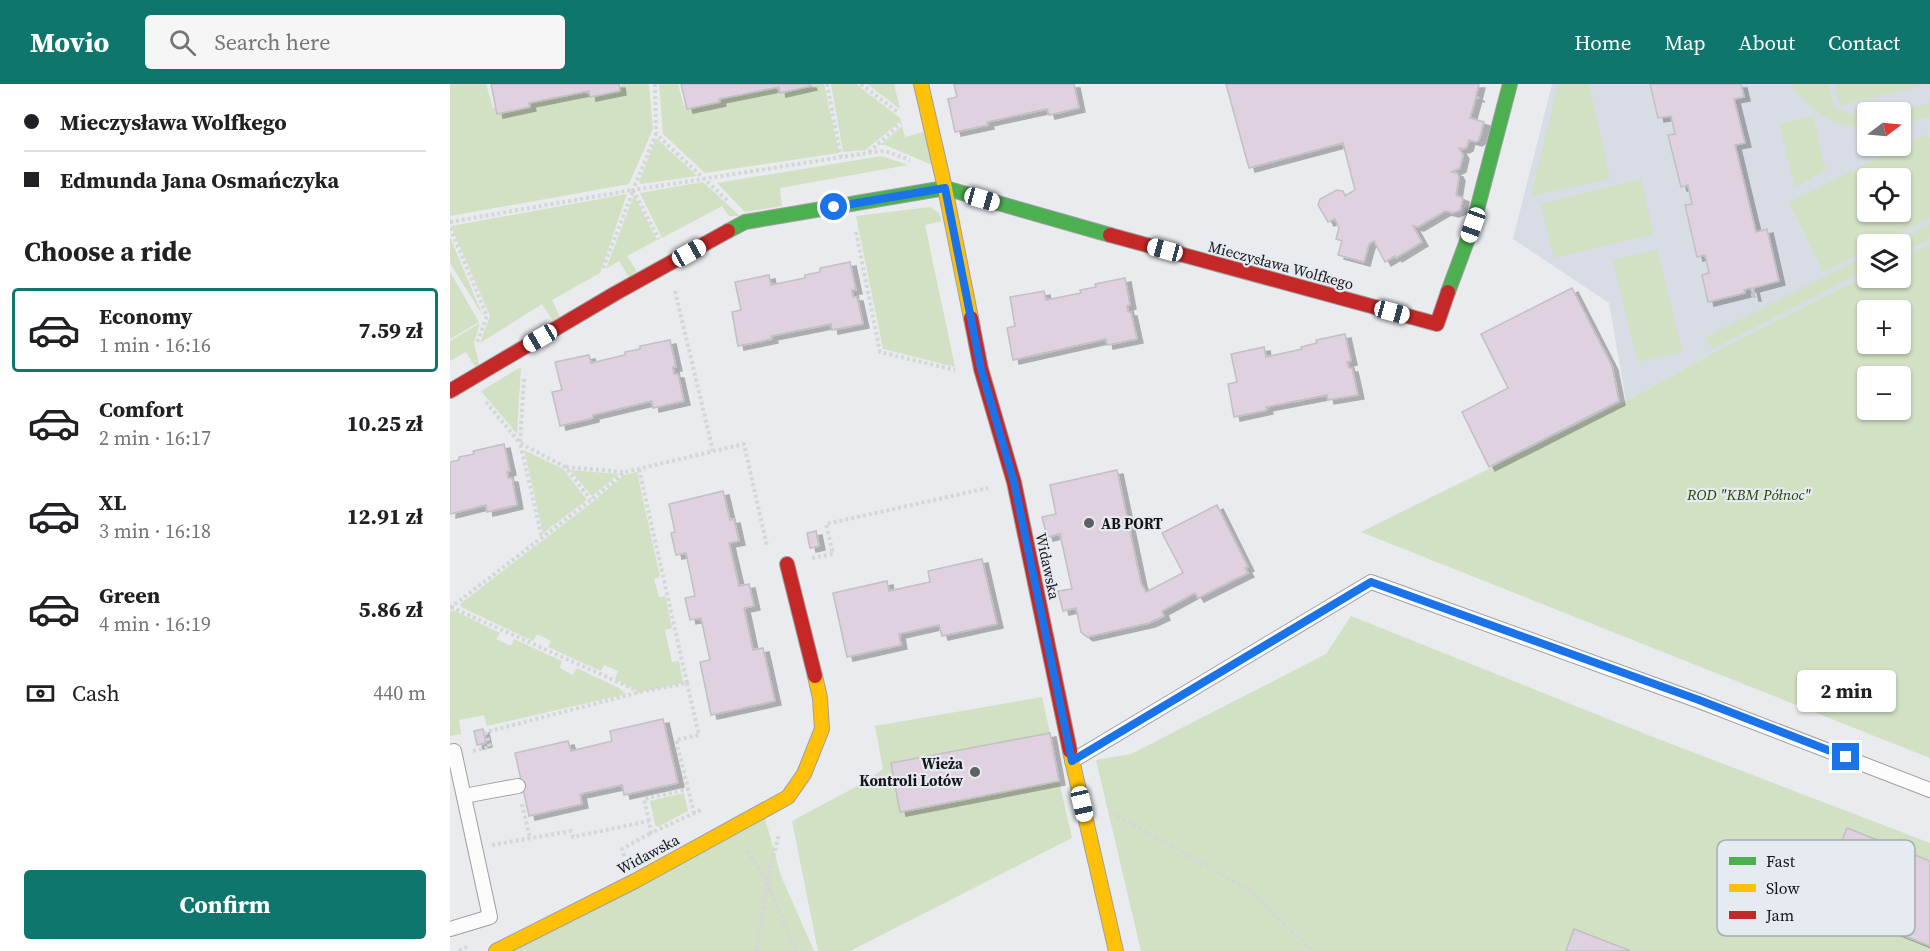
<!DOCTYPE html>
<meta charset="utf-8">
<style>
:root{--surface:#fff;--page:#f6f6f6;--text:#202124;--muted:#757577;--line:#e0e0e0;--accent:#0f766e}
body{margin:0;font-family:"Source Serif 4",serif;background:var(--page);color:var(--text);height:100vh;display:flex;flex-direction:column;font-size:22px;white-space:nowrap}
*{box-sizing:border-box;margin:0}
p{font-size:20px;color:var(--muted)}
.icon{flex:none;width:33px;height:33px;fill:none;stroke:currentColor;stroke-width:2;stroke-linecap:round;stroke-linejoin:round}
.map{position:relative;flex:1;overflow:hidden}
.sheet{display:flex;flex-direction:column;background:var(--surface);width:450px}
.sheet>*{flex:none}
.guide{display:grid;align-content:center;height:132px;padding:0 24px;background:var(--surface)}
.needle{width:39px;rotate:74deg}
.controls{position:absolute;left:1407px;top:18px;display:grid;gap:12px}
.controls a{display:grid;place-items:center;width:54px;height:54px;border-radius:6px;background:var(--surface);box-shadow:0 2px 4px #0004;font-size:30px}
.end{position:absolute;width:27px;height:27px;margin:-14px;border:8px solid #1a73e8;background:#fff;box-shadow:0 0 0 3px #fff}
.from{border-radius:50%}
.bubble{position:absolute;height:42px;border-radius:6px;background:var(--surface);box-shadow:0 2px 4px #0004;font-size:20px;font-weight:700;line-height:42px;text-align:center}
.car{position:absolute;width:18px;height:36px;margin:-18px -9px;border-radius:8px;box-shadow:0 0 4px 2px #0007;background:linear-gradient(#fff 24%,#345 0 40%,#fff 0 76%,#345 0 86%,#fff 0)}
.guide b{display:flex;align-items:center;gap:21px;height:57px;font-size:22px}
.guide b+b{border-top:2px solid var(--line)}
.guide i{width:15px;height:15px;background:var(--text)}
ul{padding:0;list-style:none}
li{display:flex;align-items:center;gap:18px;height:84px;margin:0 12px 9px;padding:0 12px;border:3px solid transparent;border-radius:6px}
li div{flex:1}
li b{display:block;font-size:22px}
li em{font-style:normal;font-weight:700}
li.current{border-color:var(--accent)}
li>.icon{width:54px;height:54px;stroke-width:1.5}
h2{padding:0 24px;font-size:27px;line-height:72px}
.pay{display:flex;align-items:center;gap:15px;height:66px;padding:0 24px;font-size:22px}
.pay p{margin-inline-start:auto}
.button{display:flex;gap:12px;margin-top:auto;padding:12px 24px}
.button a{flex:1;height:69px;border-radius:6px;background:var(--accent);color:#fff;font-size:24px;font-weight:700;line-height:69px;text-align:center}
header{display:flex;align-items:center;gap:36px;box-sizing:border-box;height:84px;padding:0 30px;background:var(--accent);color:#fff}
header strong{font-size:28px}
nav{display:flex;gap:33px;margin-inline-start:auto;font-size:21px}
.search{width:420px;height:54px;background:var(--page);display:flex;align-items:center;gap:15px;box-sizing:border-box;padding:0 21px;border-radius:6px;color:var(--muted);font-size:22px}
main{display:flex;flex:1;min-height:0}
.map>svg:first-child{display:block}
</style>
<header>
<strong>Movio</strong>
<div class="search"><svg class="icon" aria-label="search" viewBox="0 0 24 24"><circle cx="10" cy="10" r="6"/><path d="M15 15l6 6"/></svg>Search here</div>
<nav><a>Home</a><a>Map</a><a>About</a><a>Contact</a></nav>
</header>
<main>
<section class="sheet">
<div class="guide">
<b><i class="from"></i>Mieczysława Wolfkego</b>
<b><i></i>Edmunda Jana Osmańczyka</b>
</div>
<h2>Choose a ride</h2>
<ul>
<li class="current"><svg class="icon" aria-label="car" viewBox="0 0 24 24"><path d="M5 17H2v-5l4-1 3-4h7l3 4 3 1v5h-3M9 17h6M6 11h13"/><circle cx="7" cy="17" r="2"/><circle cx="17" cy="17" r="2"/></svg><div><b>Economy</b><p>1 min · 16:16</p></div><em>7.59 zł</em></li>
<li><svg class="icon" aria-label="car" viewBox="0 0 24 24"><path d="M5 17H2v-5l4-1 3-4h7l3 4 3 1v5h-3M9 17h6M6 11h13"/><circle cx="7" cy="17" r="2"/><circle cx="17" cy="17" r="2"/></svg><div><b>Comfort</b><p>2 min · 16:17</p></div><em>10.25 zł</em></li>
<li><svg class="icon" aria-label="car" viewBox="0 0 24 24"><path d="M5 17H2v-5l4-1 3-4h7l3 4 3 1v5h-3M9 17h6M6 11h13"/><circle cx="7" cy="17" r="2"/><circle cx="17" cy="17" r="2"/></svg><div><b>XL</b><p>3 min · 16:18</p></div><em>12.91 zł</em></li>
<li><svg class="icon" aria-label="car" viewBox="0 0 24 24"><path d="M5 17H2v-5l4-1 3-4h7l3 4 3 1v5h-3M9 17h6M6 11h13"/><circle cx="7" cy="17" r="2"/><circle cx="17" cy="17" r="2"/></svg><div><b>Green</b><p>4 min · 16:19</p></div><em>5.86 zł</em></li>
</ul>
<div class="pay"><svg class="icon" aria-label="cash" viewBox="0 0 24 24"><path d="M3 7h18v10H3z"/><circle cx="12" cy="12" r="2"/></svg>Cash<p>440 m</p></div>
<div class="button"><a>Confirm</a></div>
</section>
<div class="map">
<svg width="1480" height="867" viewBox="0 0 1480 867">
<defs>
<filter id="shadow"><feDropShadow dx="6" dy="4" stdDeviation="0" flood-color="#0004"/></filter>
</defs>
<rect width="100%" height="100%" fill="#e9ebee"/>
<path fill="#d8dde5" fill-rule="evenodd" d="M1102 0H1480V160L1451 174 1450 160H1418L1417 191 1261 270 1176 317 1159 219 1063 155ZM1418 28H1450V62H1418ZM1418 94H1450V128H1418Z"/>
<g fill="#d2e0c4" fill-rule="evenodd">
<polygon points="0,0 36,0 43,24 133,2 136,11 171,2 171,0 199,0 203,45 179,100 0,132"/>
<polygon points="209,0 228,0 234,22 252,20 325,1 328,10 361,0 374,0 389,69 255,89 213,50"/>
<polygon points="381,0 406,0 450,34 451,37 415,66 393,68"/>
<polygon points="417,0 444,0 450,25"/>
<polygon points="1108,0 1139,0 1160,95 1081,112"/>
<path d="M1340 0H1378L1384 23 1405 31 1417 32V45C1381 42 1362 28 1340 0Z"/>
<polygon points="1384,0 1478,0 1390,22"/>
<polygon points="1480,19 1480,33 1451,40 1450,28 1443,28"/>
<polygon points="1363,32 1376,86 1345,103 1329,40"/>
<polygon points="452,42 455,53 474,48 482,81 435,61 430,61"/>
<path d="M1477 50 1480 55V134L1428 160H1418L1417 166 1373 188 1339 118ZM1418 94H1450V128H1418Z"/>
<polygon points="206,54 247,92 191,100 189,98"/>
<polygon points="432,72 458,81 330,104 332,122 295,128 267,99"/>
<polygon points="1191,95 1204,150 1104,174 1091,120"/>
<polygon points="253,98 290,132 279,132 272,122 212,154 190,109"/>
<polygon points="177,110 150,189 102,216 110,233 103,237 92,220 30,259 40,232 1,142"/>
<polygon points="184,111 207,156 177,172 187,188 179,193 169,177 156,185"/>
<polygon points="480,123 489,129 492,137 475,141 505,283 433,265 406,132"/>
<polygon points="1480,140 1480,155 1451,169 1450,160 1439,160"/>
<polygon points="0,153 33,232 0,179"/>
<path d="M1480 160V674L911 448 1176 317 1261 270 1417 191 1418 194H1450L1451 174ZM1418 226H1450V260H1418ZM1418 292H1450V326H1418Z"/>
<polygon points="1207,165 1232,268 1188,278 1163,176"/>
<polygon points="1417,171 1417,186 1262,265 1256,253"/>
<polygon points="0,188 29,238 0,255"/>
<polygon points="30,239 24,259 29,280 25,283 16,268 0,277 0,257"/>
<polygon points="71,283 67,350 31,307"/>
<polygon points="74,366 113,385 137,416 93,449"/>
<polygon points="120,386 169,390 142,412"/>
<polygon points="187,388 210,493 204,495 209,513 215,512 222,544 215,546 222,578 229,577 233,599 190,608 165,595 168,587 154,581 151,587 98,563 101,557 87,550 83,557 11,523 10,520 144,417 174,391"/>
<polygon points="3,526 50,549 46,555 61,562 64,555 112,577 110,584 123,591 127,584 169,604 176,610 37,642 34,631 9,636 11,650 0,652 0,528"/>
<polygon points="901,532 1198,651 1480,759 1480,867 691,867 646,676 681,670 876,570"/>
<polygon points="592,613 600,649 450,728 609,697 622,754 400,867 368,867 342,737 413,699 433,685 425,642"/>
<polygon points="234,709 238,727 208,743 205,741 200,717"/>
<polygon points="313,727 331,792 364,867 46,867"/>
</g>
<g fill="#dfd1df" stroke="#c1c0c3" stroke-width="1.5" filter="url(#shadow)">
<polygon points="41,0 169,0 170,7 140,13 139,7 79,19 80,23 47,30"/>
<polygon points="231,0 360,0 361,2 330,9 329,3 269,15 270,18 237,25"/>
<polygon points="504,0 624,0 629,24 599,31 597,25 537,38 538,41 505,48 498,15 507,13"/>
<polygon points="776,0 1029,0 1026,12 1029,14 1026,13 1020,34 1034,38 1029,56 1026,58 1019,56 1017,63 1013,65 1009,64 1013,71 1010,84 1002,88 1007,89 1009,93 1006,111 1013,114 1010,126 1003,129 995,127 968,143 963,142 972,158 946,174 945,172 935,178 924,157 919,160 914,178 888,171 892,157 886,155 889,144 885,135 878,138 868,121 870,115 887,106 893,107 895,112 905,106 893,59 799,84"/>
<polygon points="1200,0 1291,0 1294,13 1284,15 1295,59 1285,61 1306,148 1317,145 1329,197 1303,204 1305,213 1303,213 1301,204 1294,206 1295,209 1258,218 1252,191 1259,189 1255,171 1247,173 1235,121 1242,120 1238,101 1231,103 1218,51 1225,50 1221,32 1208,34"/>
<polygon points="400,178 406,206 402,206 403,213 407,213 413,240 382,246 381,240 321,252 322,255 288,262 282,228 291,226 285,198 319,191 321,201 355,194 355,191 370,188 370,184"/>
<polygon points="675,194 680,221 677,222 678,228 681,228 687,255 657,261 656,255 563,276 557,244 565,242 560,213 594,207 596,216 631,209 630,206 646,203 645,200"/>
<polygon points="1122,204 1162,282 1169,317 1039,383 1012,328 1058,304 1031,250"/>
<polygon points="895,250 901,277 897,278 899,284 902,284 908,311 878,316 877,311 816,323 817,326 784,333 778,300 787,298 781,270 814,263 816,273 852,265 851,263 867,259 866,256"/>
<polygon points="220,256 226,283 223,283 224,290 228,290 234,317 203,324 202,317 143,331 143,334 110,342 102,308 112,306 105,278 139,271 141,279 175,271 175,268 190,265 190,262"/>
<polygon points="54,360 60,387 57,388 58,394 62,394 67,421 37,428 36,421 0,430 0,378 9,376 9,373 24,370 23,367"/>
<polygon points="667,386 691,499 696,508 733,489 712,449 767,421 798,483 795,484 798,489 748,514 745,509 712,527 714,532 699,539 637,553 631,548 626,524 613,527 608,507 622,505 610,450 597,453 592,433 606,430 600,401"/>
<polygon points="273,407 280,436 284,435 289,457 279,459 289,502 299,500 304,522 294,524 303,566 313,564 325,617 261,631 250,578 260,576 251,534 240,536 235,514 245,512 236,469 226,471 221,449 225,448 219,420"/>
<polygon points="366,447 369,462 360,464 357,449"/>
<polygon points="532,475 547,540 492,552 489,541 449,550 451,561 397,573 383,509 437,497 439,507 480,498 478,487"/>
<polygon points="213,635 228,699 174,711 172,701 130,710 132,720 79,732 65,669 118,657 121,667 162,657 160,647"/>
<polygon points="33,645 36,659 27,661 24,647"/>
<polygon points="600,649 609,697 450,728 441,679"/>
<polygon points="1397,744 1480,777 1480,862 1368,817"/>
<polygon points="1124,845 1181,867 1116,867"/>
</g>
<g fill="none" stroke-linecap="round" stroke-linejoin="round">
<g stroke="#9e9fa2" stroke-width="16">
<g id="lane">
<polyline points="0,668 4,667 40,833 0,845"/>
<polyline points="622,677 921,498 1249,617 1480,706"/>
<polyline points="14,712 68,702"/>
</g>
</g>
<g stroke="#9e9fa2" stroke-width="16">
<g id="fast">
<polyline points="278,147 295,138 495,104 660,151"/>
<polyline points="998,208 1023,141 1060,0"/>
</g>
</g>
<g stroke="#9e9fa2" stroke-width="16">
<g id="slow">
<polyline points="471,0 495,104 521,234"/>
<polyline points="620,667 666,867"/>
<polyline points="46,867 185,797 338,713 354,690 372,645 370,614 365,592"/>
</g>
</g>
<g stroke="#9e9fa2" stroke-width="16">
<g id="jam">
<polyline points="660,151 987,240 998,208"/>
<polyline points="521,234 531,285 564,398 620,667"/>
<polyline points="0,307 166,209 278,147"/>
<polyline points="337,480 365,592"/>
</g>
</g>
<g stroke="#d5d6d7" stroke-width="4" stroke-dasharray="3 3" stroke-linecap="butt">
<polyline points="205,0 206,50"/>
<polyline points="377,0 391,73"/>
<polyline points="411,0 449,29"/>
<polyline points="419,68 451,39"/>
<polyline points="183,106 209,155"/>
<polyline points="277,116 206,50 183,106 417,69 435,67 460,76"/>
<polyline points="0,138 182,106"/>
<polyline points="0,144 37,232 27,259"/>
<polyline points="406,148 430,268 505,286"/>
<polyline points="153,184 183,107"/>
<polyline points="225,207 263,367"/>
<polyline points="74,295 70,359 92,454"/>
<polyline points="36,318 70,359 115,383 141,416"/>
<polyline points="116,383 174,388"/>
<polyline points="362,474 383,470 376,440 538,404"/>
<polyline points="1,523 190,608"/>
<polyline points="0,524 141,416 175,388 294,360 317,462"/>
<polyline points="237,599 249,651 226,656 244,729"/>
<polyline points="23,667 40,663 36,648 190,608 237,599 189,385"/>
<polyline points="72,720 80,754"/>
<polyline points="662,729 798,805 862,867"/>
<polyline points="199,737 194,715 238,705"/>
<polyline points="42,761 121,747 123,753 199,737 201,749 251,726"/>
<polyline points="298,767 317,799 346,867"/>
<polyline points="174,772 172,765 201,749"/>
<polyline points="9,867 19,862"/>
<polyline points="307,867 317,799 329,750"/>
</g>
<use href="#lane" stroke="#fcfcfc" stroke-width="14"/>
<use href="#fast" stroke="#4caf50" stroke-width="14"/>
<use href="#slow" stroke="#ffc107" stroke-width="14"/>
<use href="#jam" stroke="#c62828" stroke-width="14"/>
</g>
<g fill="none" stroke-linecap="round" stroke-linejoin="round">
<polyline stroke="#1a73e8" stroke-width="8" points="384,123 495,104 531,285 564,398 622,677 921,498 1249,616 1396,673"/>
</g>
<g fill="#5f6063" stroke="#e6eaf1" stroke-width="2">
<circle cx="639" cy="439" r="6"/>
<circle cx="525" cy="688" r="6"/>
</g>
<g text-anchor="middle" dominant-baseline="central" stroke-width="4.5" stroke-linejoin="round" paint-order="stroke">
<g font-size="15" fill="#141518" stroke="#e6eaf1">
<text transform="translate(831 181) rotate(15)">Mieczysława Wolfkego</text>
<text transform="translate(598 482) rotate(78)">Widawska</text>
<text transform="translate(198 770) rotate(-28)">Widawska</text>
</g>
<g font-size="15" font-style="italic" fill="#2c4200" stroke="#e6eaf1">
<text x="1299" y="410">ROD "KBM Północ"</text>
</g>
<g font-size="15" font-weight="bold" fill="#141518" stroke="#e6eaf1" text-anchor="start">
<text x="651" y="439">AB PORT</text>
<text x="513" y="679" text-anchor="end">Wieża<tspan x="513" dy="17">Kontroli Lotów</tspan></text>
</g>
</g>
<rect x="1267" y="756" width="198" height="96" rx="9" fill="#e6eaf1" stroke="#a7aab0" stroke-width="1.5"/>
<rect x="1279" y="773" width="27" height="8" fill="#4caf50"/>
<rect x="1279" y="800" width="27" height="8" fill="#ffc107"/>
<rect x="1279" y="827" width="27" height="8" fill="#c62828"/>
<g font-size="16" fill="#141518">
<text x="1316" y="783">Fast</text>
<text x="1316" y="810">Slow</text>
<text x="1316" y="837">Jam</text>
</g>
</svg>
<div class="controls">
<a><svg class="needle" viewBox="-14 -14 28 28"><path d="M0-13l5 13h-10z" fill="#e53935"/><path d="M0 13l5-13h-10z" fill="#757577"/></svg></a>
<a><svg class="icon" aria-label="locate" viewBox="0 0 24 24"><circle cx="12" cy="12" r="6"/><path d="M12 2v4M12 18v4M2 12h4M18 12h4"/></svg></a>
<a><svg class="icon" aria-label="layers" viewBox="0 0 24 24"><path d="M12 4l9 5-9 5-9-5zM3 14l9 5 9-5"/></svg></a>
<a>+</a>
<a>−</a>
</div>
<i class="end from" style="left:384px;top:123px"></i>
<i class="end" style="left:1396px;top:673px"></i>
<div class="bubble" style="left:1347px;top:586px;width:99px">2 min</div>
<i class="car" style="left:532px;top:115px;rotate:106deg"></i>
<i class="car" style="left:1023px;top:141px;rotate:200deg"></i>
<i class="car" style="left:715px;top:166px;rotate:285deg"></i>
<i class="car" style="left:239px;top:169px;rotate:61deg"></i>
<i class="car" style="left:942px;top:228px;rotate:105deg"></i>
<i class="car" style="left:90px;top:254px;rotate:240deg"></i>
<i class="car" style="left:632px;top:720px;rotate:167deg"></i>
</div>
</main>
